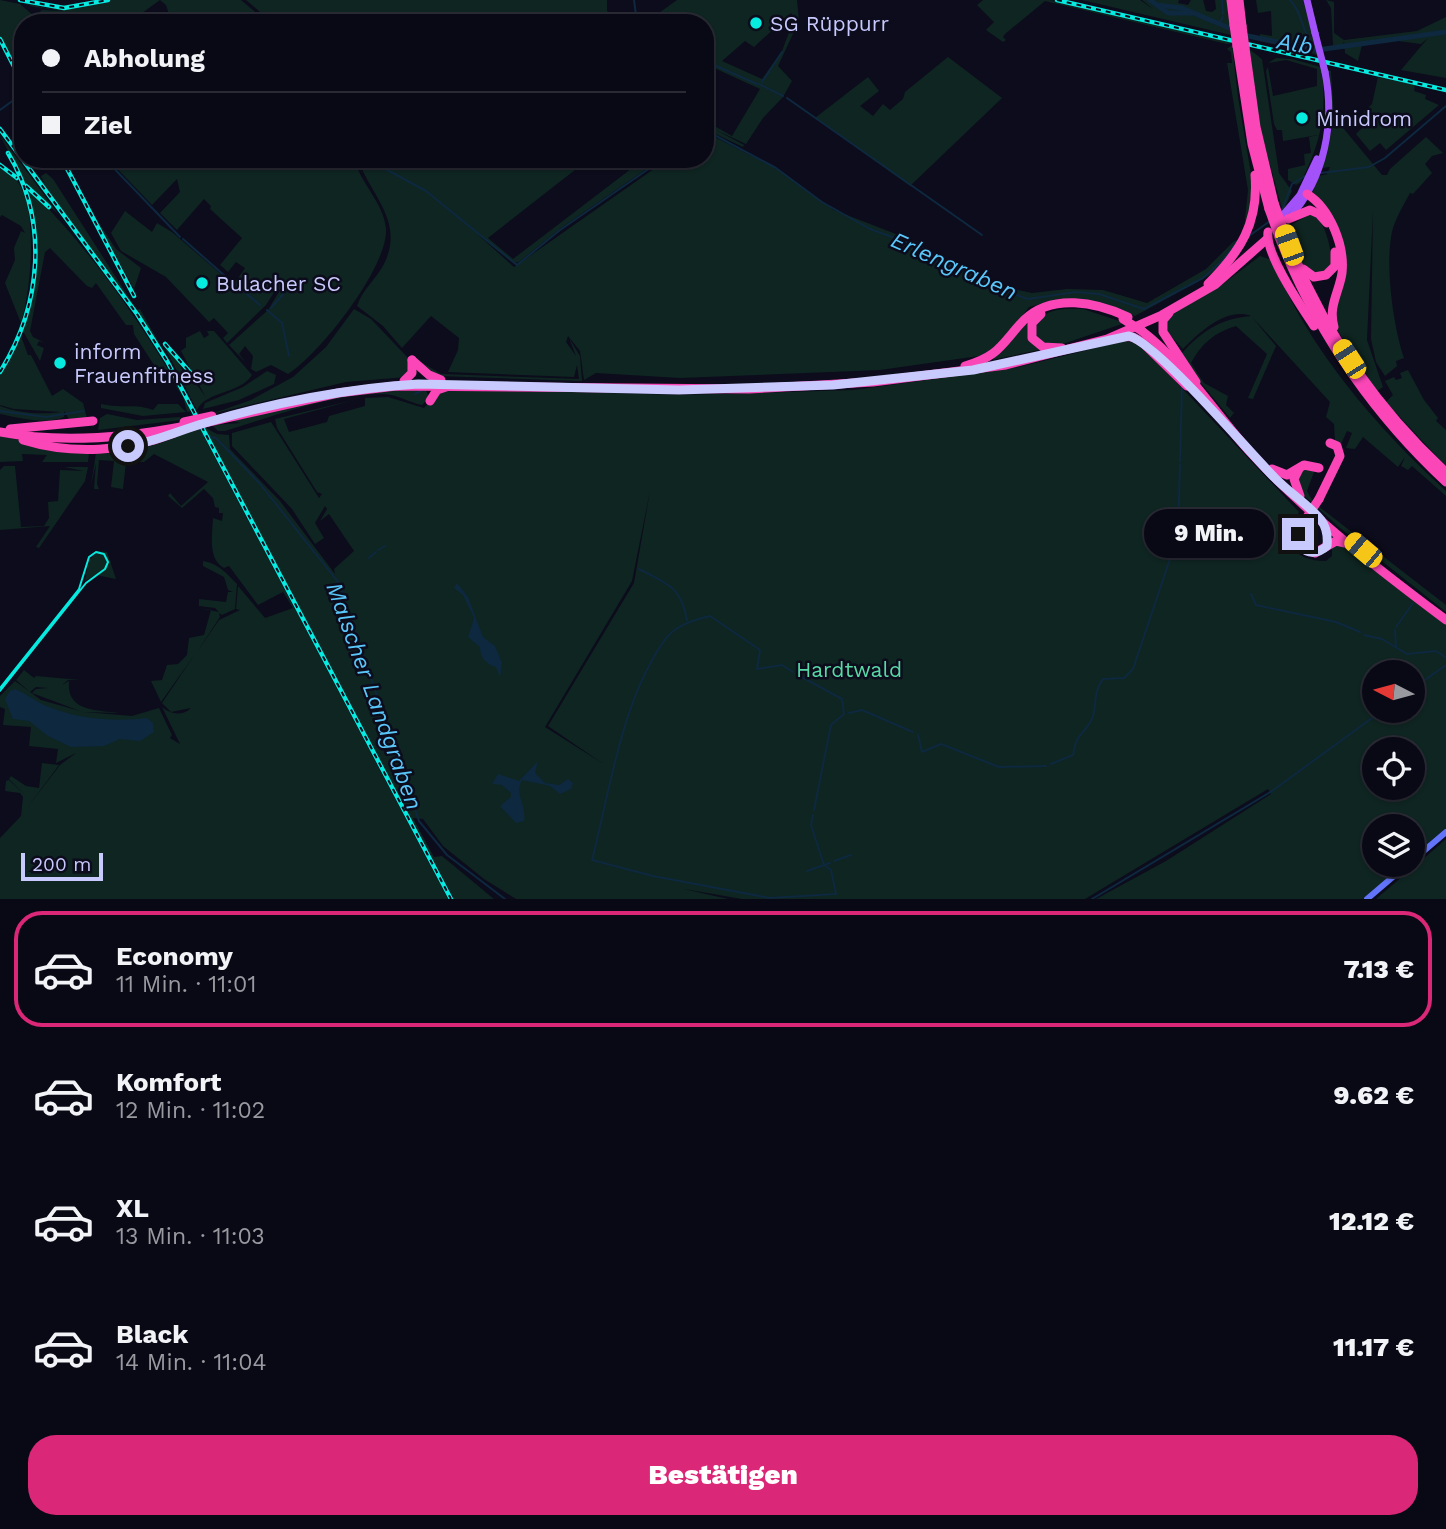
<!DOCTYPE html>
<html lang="de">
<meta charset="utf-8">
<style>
:root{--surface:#090915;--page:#12121e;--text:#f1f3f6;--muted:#999aa0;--line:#292a34;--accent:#db2777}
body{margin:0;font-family:"Work Sans",sans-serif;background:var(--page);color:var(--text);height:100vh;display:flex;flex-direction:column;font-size:26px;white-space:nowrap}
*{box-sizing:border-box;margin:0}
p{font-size:23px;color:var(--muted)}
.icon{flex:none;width:38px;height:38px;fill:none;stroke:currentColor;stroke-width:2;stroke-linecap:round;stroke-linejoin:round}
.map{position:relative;height:899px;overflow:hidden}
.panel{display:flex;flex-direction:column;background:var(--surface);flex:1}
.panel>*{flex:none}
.top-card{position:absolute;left:14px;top:14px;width:700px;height:154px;border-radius:28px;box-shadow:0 2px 5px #0004,0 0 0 2px var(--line);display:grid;align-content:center;height:154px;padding:0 28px;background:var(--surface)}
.needle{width:46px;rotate:276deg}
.fabs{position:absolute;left:1362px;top:660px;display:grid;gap:14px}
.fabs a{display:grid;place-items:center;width:63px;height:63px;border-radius:50%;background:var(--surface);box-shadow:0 2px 5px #0004,0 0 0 2px var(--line);font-size:35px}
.scale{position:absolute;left:21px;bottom:18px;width:82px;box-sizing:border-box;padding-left:7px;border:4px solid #c8c9fd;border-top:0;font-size:19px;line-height:24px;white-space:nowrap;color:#c8c9fd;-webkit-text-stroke:5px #0c0c1c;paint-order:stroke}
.end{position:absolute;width:32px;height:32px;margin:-16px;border:9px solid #c8c9fd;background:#111;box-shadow:0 0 0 4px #111}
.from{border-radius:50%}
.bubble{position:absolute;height:49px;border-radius:24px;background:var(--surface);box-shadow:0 2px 5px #0004,0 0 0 2px var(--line);font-size:23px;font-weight:800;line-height:49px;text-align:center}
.car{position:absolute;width:21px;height:42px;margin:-21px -10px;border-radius:9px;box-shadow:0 0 5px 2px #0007;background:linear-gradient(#f5c518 24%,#345 0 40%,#f5c518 0 76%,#345 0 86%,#f5c518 0)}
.top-card b{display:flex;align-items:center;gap:24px;height:66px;font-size:26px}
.top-card b+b{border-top:2px solid var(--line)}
.top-card i{width:18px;height:18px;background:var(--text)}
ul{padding:12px 0 0;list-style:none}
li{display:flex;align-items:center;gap:21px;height:116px;margin:0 14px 10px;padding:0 14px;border:4px solid transparent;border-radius:28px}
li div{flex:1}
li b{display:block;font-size:26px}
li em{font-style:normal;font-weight:800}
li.current{border-color:var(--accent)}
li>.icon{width:63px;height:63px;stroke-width:1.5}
.action{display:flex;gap:14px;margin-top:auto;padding:14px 28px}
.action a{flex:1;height:80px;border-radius:28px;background:var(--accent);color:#fff;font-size:28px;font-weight:800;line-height:80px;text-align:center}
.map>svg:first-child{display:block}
</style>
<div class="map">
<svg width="1446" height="899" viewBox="0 0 1446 899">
<rect width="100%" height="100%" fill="#0c0c1c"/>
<g fill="#0f2521" fill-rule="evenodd">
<polygon points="0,0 20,4 34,16 42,10 65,11 35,7 13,0 45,8 69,9 111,0 241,0 268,23 172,23 166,5 160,0 131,21 23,23 23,77 0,36"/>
<polygon points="246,0 607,0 607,11 627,23 273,23"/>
<path d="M677 0H797L799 21 778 66 792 81 783 97 763 118 746 144 716 130 744 145 743 147 705 129H714L705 126V117L711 116V124L732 136 760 89 712 67 705 72V23H645ZM791 13 794 19 782 51 762 79 722 61 745 41 754 47Z"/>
<polygon points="983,0 1050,0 1234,43 1227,44 1045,1 1005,34 1003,37 1006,40 1003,42 986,30 994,22 977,5"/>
<polygon points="1082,0 1140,0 1153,9 1142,0 1179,0 1178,3 1188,5 1191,0 1203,0 1206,11 1212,12 1216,9 1215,0 1227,0 1231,35"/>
<polygon points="1256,0 1303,0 1318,55 1259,41 1260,34 1272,36 1271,11 1258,13"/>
<polygon points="1326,0 1334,2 1334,33 1344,40 1417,31 1446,17 1446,78 1401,70 1428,38 1421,44 1398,41 1362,45 1358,61 1345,53 1344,41 1343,45 1333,45 1331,8"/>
<polygon points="1232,45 1238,97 1252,180 1252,208 1244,229 1248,190 1227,63 1232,63 1231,52 1227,49"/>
<polygon points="1249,49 1262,59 1279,173 1292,191 1283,212 1260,128"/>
<polygon points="948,57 1002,98 910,186 815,118 868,77 879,91 860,106 873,116 883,104 890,110 903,99 905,92"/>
<path d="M1276 58 1292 59 1321 67C1328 112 1321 142 1301 182L1296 185 1288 180V169L1305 165 1304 154 1311 153 1309 137 1318 135 1283 141 1282 130H1277L1274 124 1266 71 1268 67 1273 96 1317 86V69L1286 60 1268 63Z"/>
<path d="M1327 70 1331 71 1334 117 1382 175H1387L1390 169 1426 137 1443 153 1432 156 1425 164 1432 173 1413 194 1410 193C1404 204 1397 216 1393 228 1384 260 1393 326 1404 358L1396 361 1397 366 1385 376 1376 362 1371 339 1373 211 1367 340 1383 387 1377 391 1336 328 1333 314 1342 251 1312 194 1319 176 1327 174 1330 167 1322 168 1329 140Z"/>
<polygon points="1378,77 1415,85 1414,91 1426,95 1425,99 1439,105 1386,150 1380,143 1370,151 1356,134 1364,126 1357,119 1372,104"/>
<path d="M705 132 775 168 834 210 919 243 938 259 983 274 1005 287 1032 293 1067 289 1103 290 1147 303 1206 269 1233 242 1243 237 1219 270 1135 316 1105 304 1085 300 1048 302 1029 307 1001 344 986 355 880 370 680 378 596 373 584 380 580 351 568 336 566 342 576 356 569 338 580 356 582 381 438 376 418 360 441 374 579 379 577 365 574 377 448 372 458 350 459 338 431 316 402 348 383 326 357 306C362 290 376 279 384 264 405 221 371 197 358 159H589L488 238 513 259 644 159H661L561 228 519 262 513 263 475 232 514 267 668 159H705Z"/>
<polygon points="0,135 151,340 58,214 24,182"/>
<polygon points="24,159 45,184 41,176 46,173 53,179 137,310 140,309 183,386 143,320"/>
<path d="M108 159H354C361 184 383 202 386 228 389 266 320 354 288 374L271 365 256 372 251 369 253 356 245 346 239 354 247 364 229 345 268 310 280 290 275 291 266 305 227 343 223 338 228 333 214 318 209 322 166 277 121 251 111 233 125 211 152 232 157 223 172 232 229 281H236L245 268 236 262 228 272 220 265 242 238 210 209 211 206 204 199 177 230 160 213 180 192 177 179 152 205Z"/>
<path d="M0 167C5 171 13 176 17 181 39 209 31 291 21 323L5 283 15 260 14 248 21 231 25 233 21 226 2 215 0 217Z"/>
<path d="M26 187C86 241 153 339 192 411L187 412 183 397 165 369 157 381 151 370 154 365 134 334 133 325H126L96 283 92 288 87 286 50 248 45 252 30 331 33 337 45 343 39 341 37 345 44 348 40 361 23 331C40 284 42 234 26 187Z"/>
<polygon points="89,208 116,249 141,268 134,289 160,335"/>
<path d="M1310 214C1326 219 1330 247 1332 262L1327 270 1312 274 1303 266 1288 227Z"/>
<path d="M1260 256 1272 260C1308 348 1376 427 1446 491V496L1412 466 1408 470 1401 466 1405 457 1398 467 1363 437 1355 449 1346 448 1352 433 1347 431 1341 444 1335 441 1334 424 1326 417 1330 402 1252 317 1276 346 1253 399 1248 398 1267 354 1236 326C1215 332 1201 344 1191 363L1204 383 1228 396 1226 405 1234 413 1230 418 1196 377 1181 354C1203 330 1220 319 1251 316 1226 307 1200 332 1183 349L1168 333 1167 317 1223 284Z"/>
<path d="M1066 305 1093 308C1074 305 1025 302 1029 333 1030 342 1035 345 1043 349L992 360C1018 338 1028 309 1066 305Z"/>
<polygon points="354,309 371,319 411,361 407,377 346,382 211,414 251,400 293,377 326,347"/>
<path d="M1083 309 1125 323 1054 347H1047L1034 336C1036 309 1059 308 1083 309Z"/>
<path d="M200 331 204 338 209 335 207 331H214L252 375C240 394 206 391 197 410L163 344 175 356 188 381 192 379 179 360 205 396 181 351 186 347V338Z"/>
<path d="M21 336 28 355H31L52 396 63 389 83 403 87 418 69 419 64 411V417C45 425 20 418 0 414V406C18 413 42 415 61 412L14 409 0 405V375Z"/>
<path d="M1124 341 1136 343 1147 351 1299 512 1292 522 1288 544C1299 557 1309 561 1326 561L1332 556V546L1339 543 1446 624V828L1412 857V826H1374V864L1403 865 1363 899H1096L1166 861 1271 794 1268 789 1085 899H742L684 889 728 899H516L484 879 443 846 423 819 413 818 434 857 442 856 494 899H454L204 427 217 434 229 435 230 449 280 501 335 574 334 569 354 551 329 514 320 521 327 509 325 506 315 523 324 538 315 544 292 509 232 446V433L271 422 319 498 322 494 317 492 277 428 275 419 358 399 284 419 289 432 327 422 329 416 365 406V398L388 397 424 408 442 388 679 395 854 390 1019 367ZM650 491 634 583 548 726 602 763 545 727 632 581ZM1374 672H1412V710H1374ZM1374 749H1412V788H1374Z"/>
<polygon points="1408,370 1424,400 1438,418 1436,421 1446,430 1446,466 1386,402 1393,395 1385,381 1394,377 1396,380 1402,378 1400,373"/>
<polygon points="267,371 276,375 274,384 239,400 203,409 205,403 243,387"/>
<path d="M387 389 426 390 429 398 422 405C410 403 399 395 385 394 335 392 272 417 225 431H218L212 425 241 423 232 421 325 398Z"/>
<path d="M101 404C127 409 133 403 153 410L158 404H178L186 412 143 416 101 408Z"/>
<polygon points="107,414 137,420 180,417 181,420 98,430 100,418"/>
<path d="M200 428 203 435 448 899H0V838L21 816 23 797 20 793 5 791 6 781 9 780 25 795 9 779 11 776 26 786 39 788 42 763 59 765 27 808 60 765 76 753 56 763 58 749 29 746 31 727 3 725 5 709 0 707V696L15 681 41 700 80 711 32 693 36 689 48 688 36 687 30 692 16 680 24 670 34 678 36 676 80 680H68L62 685 69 681C66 712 97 710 120 713L84 712 132 716 159 708 172 735 170 738 180 744 162 707C171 715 183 716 191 708L171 712 162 703 195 654 161 702 151 681 162 680 167 665 178 664 187 655 189 638 204 635 211 610 198 608 219 612 215 608 199 606V599L226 602 228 592H233L228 590 224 577 203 566V561C218 563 227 574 237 584L235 609 222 615 219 613 220 617 197 652 219 620 240 610 236 609 238 586 265 618 293 608 283 592 258 605 229 566 224 568C208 559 212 537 213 518L222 521 223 513H219V508L215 507 213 498 204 489 182 508 168 496 170 493 181 506 208 482 154 454 144 462H126L123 489 111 487 114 461 99 460 97 484 99 489H94L96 463 91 485 96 453Z"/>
<polygon points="0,436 89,453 88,462 42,462 47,455 22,454 23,461 0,462"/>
<polygon points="4,466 15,466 21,527 44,526 49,518 48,502 58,501 60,470 84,471 64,467 88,467 85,481 39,548 36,547 50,526 0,530 0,470"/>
<polygon points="1312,467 1314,472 1307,491 1313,502 1446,605 1446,612 1339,527 1300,492 1295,477 1299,471"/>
<polygon points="98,551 107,552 116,579 96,575 85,581 89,560"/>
<polygon points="1446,839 1446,899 1376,899 1437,847"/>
</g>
<g fill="#0d283f">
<path d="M457 583 468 597 483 637 495 646 502 663 500 677 496 667C486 664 480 658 480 647L468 637 474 618 463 595 454 588Z"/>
<path d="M15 689C25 693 34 700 44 705 76 719 113 722 147 718L153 723 154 732 140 741 120 739 104 746 71 747 48 736 29 721 13 719 5 699 10 691Z"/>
<path d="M538 761 535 773 545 783 559 785 568 779 573 783 571 789 560 794 550 786 522 780C514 795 527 805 524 821L516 823 500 806 511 797V793L502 785 492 784 498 774 519 781Z"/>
</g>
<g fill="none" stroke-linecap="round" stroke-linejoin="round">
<g stroke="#0d283f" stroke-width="2">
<polyline points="634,0 637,23"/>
<polyline points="1222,0 1223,14"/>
<path d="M1290 0C1302 12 1301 28 1311 42"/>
<polyline points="594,23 613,20"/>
<polyline points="641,23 650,17"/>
<polyline points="1219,24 1223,17"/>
<polyline points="705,61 757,84"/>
<polyline points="762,82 782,52"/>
<polyline points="759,84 783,96"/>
<polyline points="787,98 982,235"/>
<polyline points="0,110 22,94"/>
<polyline points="705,130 776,168 822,202 870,229 923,248 935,261 970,272 997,288 1028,299 1076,292 1099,294 1144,309 1203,278 1223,260 1238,241"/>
<polyline points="105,159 180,237"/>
<polyline points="367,159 426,191 517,265 560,230 663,159"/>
<polyline points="1321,173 1369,167 1385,158 1446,106"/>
<polyline points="1282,210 1292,184 1305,176"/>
<polyline points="1249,236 1270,221"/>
<polyline points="183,239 225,276"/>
<polyline points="229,279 260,305"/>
<polyline points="271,308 286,291"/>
<polyline points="267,310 282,323 289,356"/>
<polyline points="415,394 421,391"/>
<polyline points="0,411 46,417 84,411"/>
<polyline points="202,435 216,438 260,484 339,583 419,821 447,855 505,899"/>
<polyline points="1180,461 1182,387"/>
<polyline points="1178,534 1180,464"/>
<polyline points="378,550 385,546"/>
<polyline points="369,558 376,552"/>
<path d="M639 569C667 584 681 586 687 620"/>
<polyline points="1251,594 1256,605 1336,622 1360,632"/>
<polyline points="1396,627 1413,603"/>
<polyline points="1395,630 1396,647"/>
<polyline points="1364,635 1382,639 1407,654 1436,651 1445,657"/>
<path d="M793 672 782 665 757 669 760 650 710 616C693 620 674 626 664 641 622 700 610 790 592 860L653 876 770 898 836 894 831 870 824 865 811 825 813 815"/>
<polyline points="798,675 842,699 844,714 831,725 814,810"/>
<polyline points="1412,689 1446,665"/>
<polyline points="849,713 862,710 913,732"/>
<polyline points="918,735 922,752 941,744 999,767 1046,766"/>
<path d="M1051 764 1073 755C1077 732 1081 738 1091 721 1098 708 1092 692 1103 679L1124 678 1133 669 1177 538"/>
<polyline points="834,861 851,855"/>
<polyline points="807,871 830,863"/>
<polyline points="1092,899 1272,791 1383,710"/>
</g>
<g stroke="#0d283f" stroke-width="5">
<polyline points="1150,0 1157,5 1182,8 1248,36 1317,50 1446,32"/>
<polyline points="1157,5 1168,13 1193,13"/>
</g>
<g stroke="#6274fa" stroke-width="6">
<polyline points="1412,861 1446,832"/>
<polyline points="1367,899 1408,864"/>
</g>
<g stroke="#a352fa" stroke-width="7">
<polyline points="1307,0 1315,33"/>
<path d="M1290 217C1325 178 1335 122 1325 72"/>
<polyline points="1277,222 1300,195 1317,159"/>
</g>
<g stroke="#fa46b7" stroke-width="9">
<polyline points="1231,0 1234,25"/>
<polyline points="1239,0 1242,26"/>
<polyline points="1237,46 1252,144 1269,209"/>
<polyline points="1245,48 1256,127 1274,203"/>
<path d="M1307 194C1330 208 1345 246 1342 273 1339 293 1328 306 1334 327"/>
<polyline points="1288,219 1310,210 1319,214 1327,223"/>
<path d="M1284 231C1319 323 1374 406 1446 472"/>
<path d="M1268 232C1265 254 1301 306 1314 326"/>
<path d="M1279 237C1316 331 1372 413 1446 482"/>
<polyline points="1303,269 1314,277 1326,275 1335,266 1335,252"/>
<path d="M1208 284C1240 252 1259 223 1255 175"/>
<polyline points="1169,313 1163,320 1163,332 1196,382"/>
<polyline points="1041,314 1032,323 1032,338 1043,347 1062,348"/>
<path d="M1142 331C1185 364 1215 414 1252 454 1309 516 1378 569 1446 620"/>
<polyline points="1119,336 1133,337 1142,342 1187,386"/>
<polyline points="412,360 429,375 441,380"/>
<path d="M965 366C1000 356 1001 344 1024 320 1052 293 1096 302 1128 317"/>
<polyline points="404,381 412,373 412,360"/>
<polyline points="430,401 437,390 446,387"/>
<polyline points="204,423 338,393 396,386 749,389 873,382 1006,365 1107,339 1162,315 1216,284 1267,239"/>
<polyline points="10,429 93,421"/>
<path d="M0 432C62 444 125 438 186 426"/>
<path d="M23 440C72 455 126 452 174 433"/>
<polyline points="1272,469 1287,475 1304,465 1319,468"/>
<polyline points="1299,469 1294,479 1300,496"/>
<polyline points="1319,499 1340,456 1337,446 1330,443"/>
<polyline points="1305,520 1297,538 1305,550 1315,553 1336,541 1345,543"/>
</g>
<polyline stroke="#07eae0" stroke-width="2" points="0,688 79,589 89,557 96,552 104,554 108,562 105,569 86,583 0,691"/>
<g stroke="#07eae0" stroke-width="4.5">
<g id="rail">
<polyline points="20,0 64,8 108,0"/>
<polyline points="1057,0 1446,90"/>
<polyline points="0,39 23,84"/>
<polyline points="0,129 137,314 167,361 451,899"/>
<polyline points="62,159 134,296"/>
<polyline points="0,165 17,178"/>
<polyline points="26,186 49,207"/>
<polyline points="165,344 196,379"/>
<path d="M0 372C42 305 49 221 8 153"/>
</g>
</g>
<use href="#rail" stroke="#0c0c1c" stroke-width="2" stroke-dasharray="5" stroke-linecap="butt"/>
<polyline stroke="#a352fa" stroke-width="7" points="1315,33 1325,72"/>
<g stroke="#fa46b7" stroke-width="9">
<polyline points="1234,25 1237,46"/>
<polyline points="1242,26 1245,48"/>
<polyline points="1274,203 1284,231"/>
<polyline points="1269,209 1279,237"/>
<polyline points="1123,319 1142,331"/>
<polyline points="184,422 212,416"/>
<polyline points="187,428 204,423"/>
<polyline points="1305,520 1319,499"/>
</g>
</g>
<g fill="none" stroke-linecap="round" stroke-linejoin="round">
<path stroke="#c8c9fd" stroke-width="9" d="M128 446C155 442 180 430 205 423 272 403 349 388 418 384L679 390 833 385 973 370 1129 336C1158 344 1247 450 1274 477 1288 492 1308 504 1321 520 1327 528 1328 536 1327 546 1318 554 1308 555 1299 545L1298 534"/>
</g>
<g fill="#07eae0" stroke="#0c0c1c" stroke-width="2.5">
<circle cx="756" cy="23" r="7"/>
<circle cx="1302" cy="118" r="7"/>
<circle cx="202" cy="283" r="7"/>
<circle cx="60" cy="363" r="7"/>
</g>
<g text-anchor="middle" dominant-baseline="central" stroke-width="5" stroke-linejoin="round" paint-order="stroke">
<g font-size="21" fill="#c8c9fd" stroke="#0c0c1c" text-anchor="start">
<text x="770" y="23">SG Rüppurr</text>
<text x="1316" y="118">Minidrom</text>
<text x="216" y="283">Bulacher SC</text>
<text x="74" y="351">inform<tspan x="74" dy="24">Frauenfitness</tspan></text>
</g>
<g font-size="21" fill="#57daa6" stroke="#0c0c1c">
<text x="849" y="669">Hardtwald</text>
</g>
<g font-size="23" font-style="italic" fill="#59c7fa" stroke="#0c0c1c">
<text transform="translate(1295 44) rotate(10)">Alb</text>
<text transform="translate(954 266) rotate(24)">Erlengraben</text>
<text transform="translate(374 696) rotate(70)">Malscher Landgraben</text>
</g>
</g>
</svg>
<div class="fabs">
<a><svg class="needle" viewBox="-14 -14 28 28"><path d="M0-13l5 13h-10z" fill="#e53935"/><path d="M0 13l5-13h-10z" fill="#999aa0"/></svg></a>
<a><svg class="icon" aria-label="locate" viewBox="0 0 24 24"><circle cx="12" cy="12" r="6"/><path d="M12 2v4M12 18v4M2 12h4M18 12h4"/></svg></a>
<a><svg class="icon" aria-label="layers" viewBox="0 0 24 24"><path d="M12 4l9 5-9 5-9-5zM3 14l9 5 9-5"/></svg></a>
</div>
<div class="scale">200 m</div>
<i class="end from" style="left:128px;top:446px"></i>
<i class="end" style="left:1298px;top:534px"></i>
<div class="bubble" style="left:1144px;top:509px;width:130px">9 Min.</div>
<i class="car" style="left:1289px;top:245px;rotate:340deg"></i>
<i class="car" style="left:1349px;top:359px;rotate:327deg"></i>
<i class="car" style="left:1363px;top:550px;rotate:310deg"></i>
<div class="top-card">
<b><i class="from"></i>Abholung</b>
<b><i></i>Ziel</b>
</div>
</div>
<section class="panel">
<ul>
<li class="current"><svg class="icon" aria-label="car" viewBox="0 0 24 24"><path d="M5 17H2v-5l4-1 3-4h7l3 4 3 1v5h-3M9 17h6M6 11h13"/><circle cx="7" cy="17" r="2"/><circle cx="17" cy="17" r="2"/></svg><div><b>Economy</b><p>11 Min. · 11:01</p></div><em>7.13 €</em></li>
<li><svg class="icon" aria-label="car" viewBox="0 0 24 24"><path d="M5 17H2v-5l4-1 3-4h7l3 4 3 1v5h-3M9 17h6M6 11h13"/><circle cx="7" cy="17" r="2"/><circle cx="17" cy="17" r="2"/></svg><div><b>Komfort</b><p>12 Min. · 11:02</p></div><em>9.62 €</em></li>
<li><svg class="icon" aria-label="car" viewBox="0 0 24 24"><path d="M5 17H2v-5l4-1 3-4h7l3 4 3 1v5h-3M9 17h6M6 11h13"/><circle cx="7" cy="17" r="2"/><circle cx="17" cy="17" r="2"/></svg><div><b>XL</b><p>13 Min. · 11:03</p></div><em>12.12 €</em></li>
<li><svg class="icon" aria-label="car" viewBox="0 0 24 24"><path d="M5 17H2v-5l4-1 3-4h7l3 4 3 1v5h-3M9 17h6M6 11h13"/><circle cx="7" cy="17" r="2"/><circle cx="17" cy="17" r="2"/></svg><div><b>Black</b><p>14 Min. · 11:04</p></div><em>11.17 €</em></li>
</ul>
<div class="action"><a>Bestätigen</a></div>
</section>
